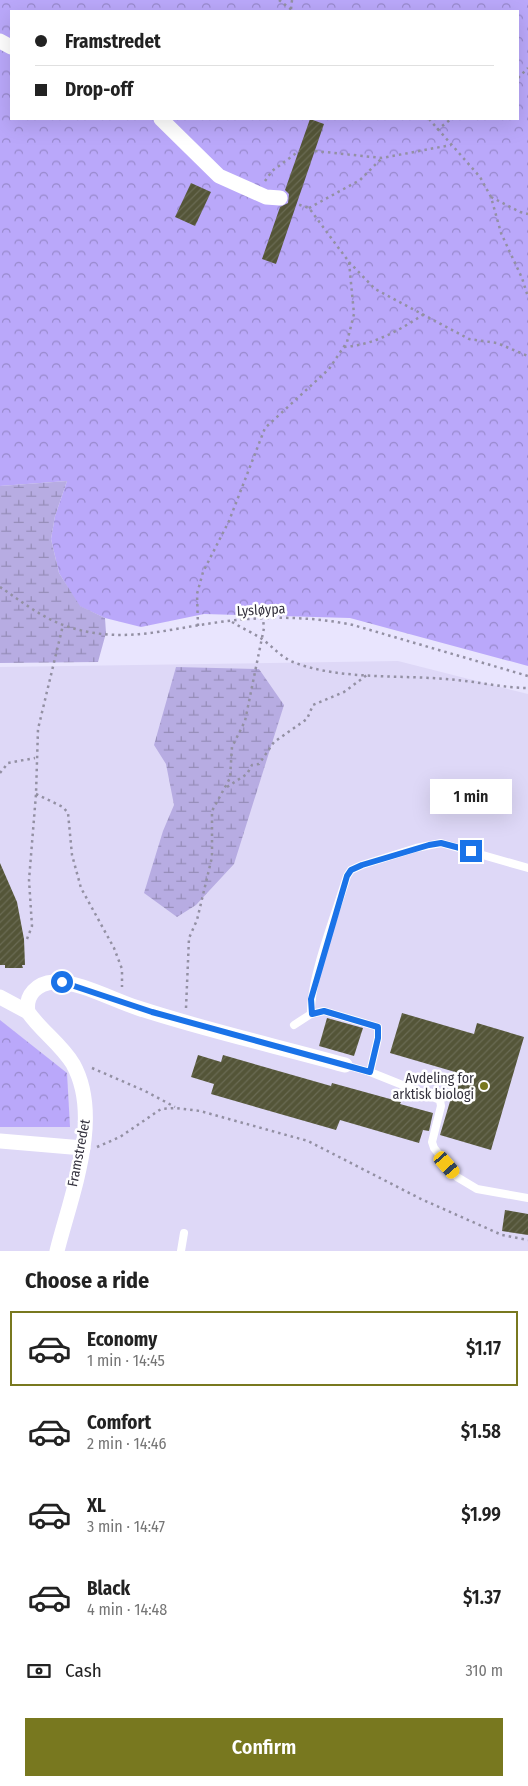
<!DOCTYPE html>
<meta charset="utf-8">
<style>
:root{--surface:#fff;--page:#f6f6f6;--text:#222;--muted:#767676;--line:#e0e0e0;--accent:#78781f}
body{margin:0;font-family:"Fira Sans Condensed",sans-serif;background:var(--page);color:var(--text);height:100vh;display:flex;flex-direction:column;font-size:19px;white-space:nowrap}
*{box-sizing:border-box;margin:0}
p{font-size:16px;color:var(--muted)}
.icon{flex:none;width:28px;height:28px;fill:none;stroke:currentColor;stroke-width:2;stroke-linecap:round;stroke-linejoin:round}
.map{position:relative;height:1251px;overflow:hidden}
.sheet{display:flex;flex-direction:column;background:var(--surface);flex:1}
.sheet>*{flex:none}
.hud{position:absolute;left:10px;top:10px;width:509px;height:110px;border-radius:0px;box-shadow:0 5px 20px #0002;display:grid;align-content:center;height:110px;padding:0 25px;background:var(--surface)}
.end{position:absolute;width:22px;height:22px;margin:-11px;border:6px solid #1a73e8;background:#fff;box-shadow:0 0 0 2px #fff}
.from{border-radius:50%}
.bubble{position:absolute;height:35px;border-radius:0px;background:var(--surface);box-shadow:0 5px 20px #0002;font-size:16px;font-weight:600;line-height:35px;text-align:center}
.car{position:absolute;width:15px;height:30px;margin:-15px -8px;border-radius:6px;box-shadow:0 0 4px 1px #0007;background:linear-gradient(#f5c518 24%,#345 0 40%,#f5c518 0 76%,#345 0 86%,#f5c518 0)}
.hud b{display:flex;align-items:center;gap:18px;height:48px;font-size:19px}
.hud b+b{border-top:1px solid var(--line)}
.hud i{width:12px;height:12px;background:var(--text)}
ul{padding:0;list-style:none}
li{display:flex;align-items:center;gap:15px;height:75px;margin:0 10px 8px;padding:0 15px;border:2px solid transparent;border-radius:0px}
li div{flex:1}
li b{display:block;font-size:19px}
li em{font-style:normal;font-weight:600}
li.selected{border-color:var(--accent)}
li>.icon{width:45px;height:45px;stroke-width:1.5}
h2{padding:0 25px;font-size:22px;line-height:60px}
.pay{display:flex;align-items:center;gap:12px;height:55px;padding:0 25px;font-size:19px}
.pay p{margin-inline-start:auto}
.button{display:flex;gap:10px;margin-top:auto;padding:10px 25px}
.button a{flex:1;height:58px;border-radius:0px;background:var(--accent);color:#fff;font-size:20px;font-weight:600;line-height:58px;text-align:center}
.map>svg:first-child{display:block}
</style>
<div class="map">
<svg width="528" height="1251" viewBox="0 0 528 1251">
<defs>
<pattern id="forest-crowns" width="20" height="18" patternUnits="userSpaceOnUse" patternTransform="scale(1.25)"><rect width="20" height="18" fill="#baa8fa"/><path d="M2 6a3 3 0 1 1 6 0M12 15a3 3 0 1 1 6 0" fill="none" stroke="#9889cc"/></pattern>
<pattern id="wetland-marsh" width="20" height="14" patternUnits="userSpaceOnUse" patternTransform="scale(1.25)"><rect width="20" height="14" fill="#b7ace2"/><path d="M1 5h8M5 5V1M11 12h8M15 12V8" fill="none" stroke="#968db9"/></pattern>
<pattern id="building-hatch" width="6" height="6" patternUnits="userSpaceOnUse" patternTransform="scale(1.25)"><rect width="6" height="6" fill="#545538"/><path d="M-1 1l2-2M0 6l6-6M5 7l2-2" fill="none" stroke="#6a6b54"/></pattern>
</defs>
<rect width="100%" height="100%" fill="#e9e5fe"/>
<polygon fill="#ded8f7" points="398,661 528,694 528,1251 0,1251 0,667"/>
<g fill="url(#forest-crowns)" fill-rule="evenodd">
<path d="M0 0H528V666L350 618 204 614 141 627 105 618 79 606 59 573 51 539 55 516 67 481 0 486ZM11 11H518V119H11Z"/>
<polygon points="0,1020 67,1073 70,1127 0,1127"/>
</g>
<g fill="url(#wetland-marsh)">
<polygon points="67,481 55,516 51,539 59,573 80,606 105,618 106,633 98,662 0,663 0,486"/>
<polygon points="176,667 259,669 284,705 234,864 196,905 177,917 144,893 163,831 174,805 166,764 154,745"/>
</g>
<g fill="url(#building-hatch)">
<polygon points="310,119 324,124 276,264 262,259 280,207 288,203 289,194 285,190"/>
<polygon points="191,183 211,192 195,226 175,217"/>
<polygon points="0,863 17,902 24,939 25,965 22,965 23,968 5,968 5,965 0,965"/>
<polygon points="402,1013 474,1034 477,1023 524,1037 491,1150 440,1135 451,1098 454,1099 462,1074 390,1053"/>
<polygon points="327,1018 363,1028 354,1056 319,1046"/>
<polygon points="198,1055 221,1062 223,1055 331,1086 332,1083 401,1102 400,1104 433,1113 429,1131 423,1130 419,1143 340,1120 336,1130 211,1094 214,1084 191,1077"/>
<polygon points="505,1210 528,1214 528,1235 502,1231"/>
</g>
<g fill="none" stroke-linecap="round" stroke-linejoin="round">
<g stroke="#9390a3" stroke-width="2.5" stroke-dasharray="2.5 4" stroke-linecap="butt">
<polyline points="279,0 293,11"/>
<polyline points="291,9 292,0"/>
<polyline points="518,78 528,68"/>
<polyline points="429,119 480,177 491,197 501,233 522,278 528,297"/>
<polyline points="437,130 451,119"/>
<polyline points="315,151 382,158 451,145"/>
<polyline points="265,181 272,171 299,151"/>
<polyline points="491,197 520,212 528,214"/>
<polyline points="309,208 360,180 382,158"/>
<polyline points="349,262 375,289 469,339 497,343 528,356"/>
<path d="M344 347C374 345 400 330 424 314"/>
<path d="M0 587C21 601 42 618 66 626 122 645 165 629 220 622 264 616 310 616 353 625L528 676"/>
<path d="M232 622C242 628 253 633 262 639 273 647 281 657 293 662 341 681 404 674 456 680 480 682 504 688 528 688"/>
<polyline points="198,626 197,594 203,572 229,521 265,428 329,369 347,342 354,314 349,262 309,208 297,204"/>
<polyline points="0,773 8,763 35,758"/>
<polyline points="227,787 247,774 252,765 259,764 274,742 307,719 313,705 344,692 367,675"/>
<polyline points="36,794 63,807 68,813 72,855 81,888 114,948 122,969 122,987"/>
<polyline points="27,939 32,926 29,880 36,794 38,729 63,625"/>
<polyline points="186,1008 189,938 197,920 212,857 212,811 230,778 232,747 245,721 264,628 263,619"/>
<polyline points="92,1068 145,1091 175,1107"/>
<polyline points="97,1147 120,1137 161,1109 176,1108 200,1111 308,1141 421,1199 502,1235 528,1240"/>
</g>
<g stroke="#fff" stroke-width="8">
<path d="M311 1014C310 978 336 913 347 876L351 870 362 865 416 848 441 843 528 868"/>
<polyline points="294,1025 311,1014 324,1011 378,1027 378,1038 370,1072"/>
<polyline points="345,1065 370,1072 440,1100 441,1106 432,1142 434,1148 457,1177 477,1189 528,1198"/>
<polyline points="181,1251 184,1233"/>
</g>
<g stroke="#fff" stroke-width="15">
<polyline points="0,41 11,47"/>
<polyline points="161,119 219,176 266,197 280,198"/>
<polyline points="0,997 28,1012"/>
<polyline points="0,1141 83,1148"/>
<path d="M57 1251C71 1195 103 1118 73 1064 61 1044 41 1031 28 1012 25 995 37 983 54 982 79 981 113 1000 138 1008 205 1030 276 1046 345 1065"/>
</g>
</g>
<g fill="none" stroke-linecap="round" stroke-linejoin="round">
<polyline stroke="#1a73e8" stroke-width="6" points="62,982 152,1012 370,1072 378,1038 378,1027 324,1011 312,1014 311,999 347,876 351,870 362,865 429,845 441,843 471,851"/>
</g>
<circle fill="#78781f" stroke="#fff" stroke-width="2" cx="484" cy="1086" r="5"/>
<g text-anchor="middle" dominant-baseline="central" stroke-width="5" stroke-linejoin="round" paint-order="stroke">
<g font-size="14" fill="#34323e" stroke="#fff">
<text transform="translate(261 610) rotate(-3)">Lysløypa</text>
<text transform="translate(79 1153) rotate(-79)">Framstredet</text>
</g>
<g font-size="14" fill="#34323e" stroke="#fff" text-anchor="end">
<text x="474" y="1078">Avdeling for<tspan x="474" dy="16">arktisk biologi</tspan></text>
</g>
</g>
</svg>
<i class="end from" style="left:62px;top:982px"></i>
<i class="end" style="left:471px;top:851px"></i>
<div class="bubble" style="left:430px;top:779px;width:82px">1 min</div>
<i class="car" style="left:447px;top:1165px;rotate:139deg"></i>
<div class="hud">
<b><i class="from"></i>Framstredet</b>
<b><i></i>Drop-off</b>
</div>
</div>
<section class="sheet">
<h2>Choose a ride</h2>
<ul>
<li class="selected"><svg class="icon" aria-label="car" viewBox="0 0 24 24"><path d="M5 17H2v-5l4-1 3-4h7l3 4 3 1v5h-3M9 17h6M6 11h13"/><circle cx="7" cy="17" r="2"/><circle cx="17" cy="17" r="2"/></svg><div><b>Economy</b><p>1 min · 14:45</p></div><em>$1.17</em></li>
<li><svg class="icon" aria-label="car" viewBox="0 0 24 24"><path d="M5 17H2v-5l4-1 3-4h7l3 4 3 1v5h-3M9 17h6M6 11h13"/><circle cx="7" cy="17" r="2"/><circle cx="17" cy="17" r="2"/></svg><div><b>Comfort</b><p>2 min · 14:46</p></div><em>$1.58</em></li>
<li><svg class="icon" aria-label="car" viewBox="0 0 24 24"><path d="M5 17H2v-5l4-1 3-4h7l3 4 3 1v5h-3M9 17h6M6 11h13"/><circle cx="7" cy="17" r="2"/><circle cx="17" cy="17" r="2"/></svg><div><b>XL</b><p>3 min · 14:47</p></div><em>$1.99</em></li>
<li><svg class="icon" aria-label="car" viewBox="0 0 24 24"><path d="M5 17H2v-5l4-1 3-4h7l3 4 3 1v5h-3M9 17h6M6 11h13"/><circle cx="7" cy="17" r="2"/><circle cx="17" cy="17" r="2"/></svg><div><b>Black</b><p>4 min · 14:48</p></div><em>$1.37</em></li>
</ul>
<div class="pay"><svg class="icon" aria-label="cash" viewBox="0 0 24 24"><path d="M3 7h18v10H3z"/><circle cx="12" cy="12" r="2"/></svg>Cash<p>310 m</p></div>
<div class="button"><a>Confirm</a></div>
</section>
